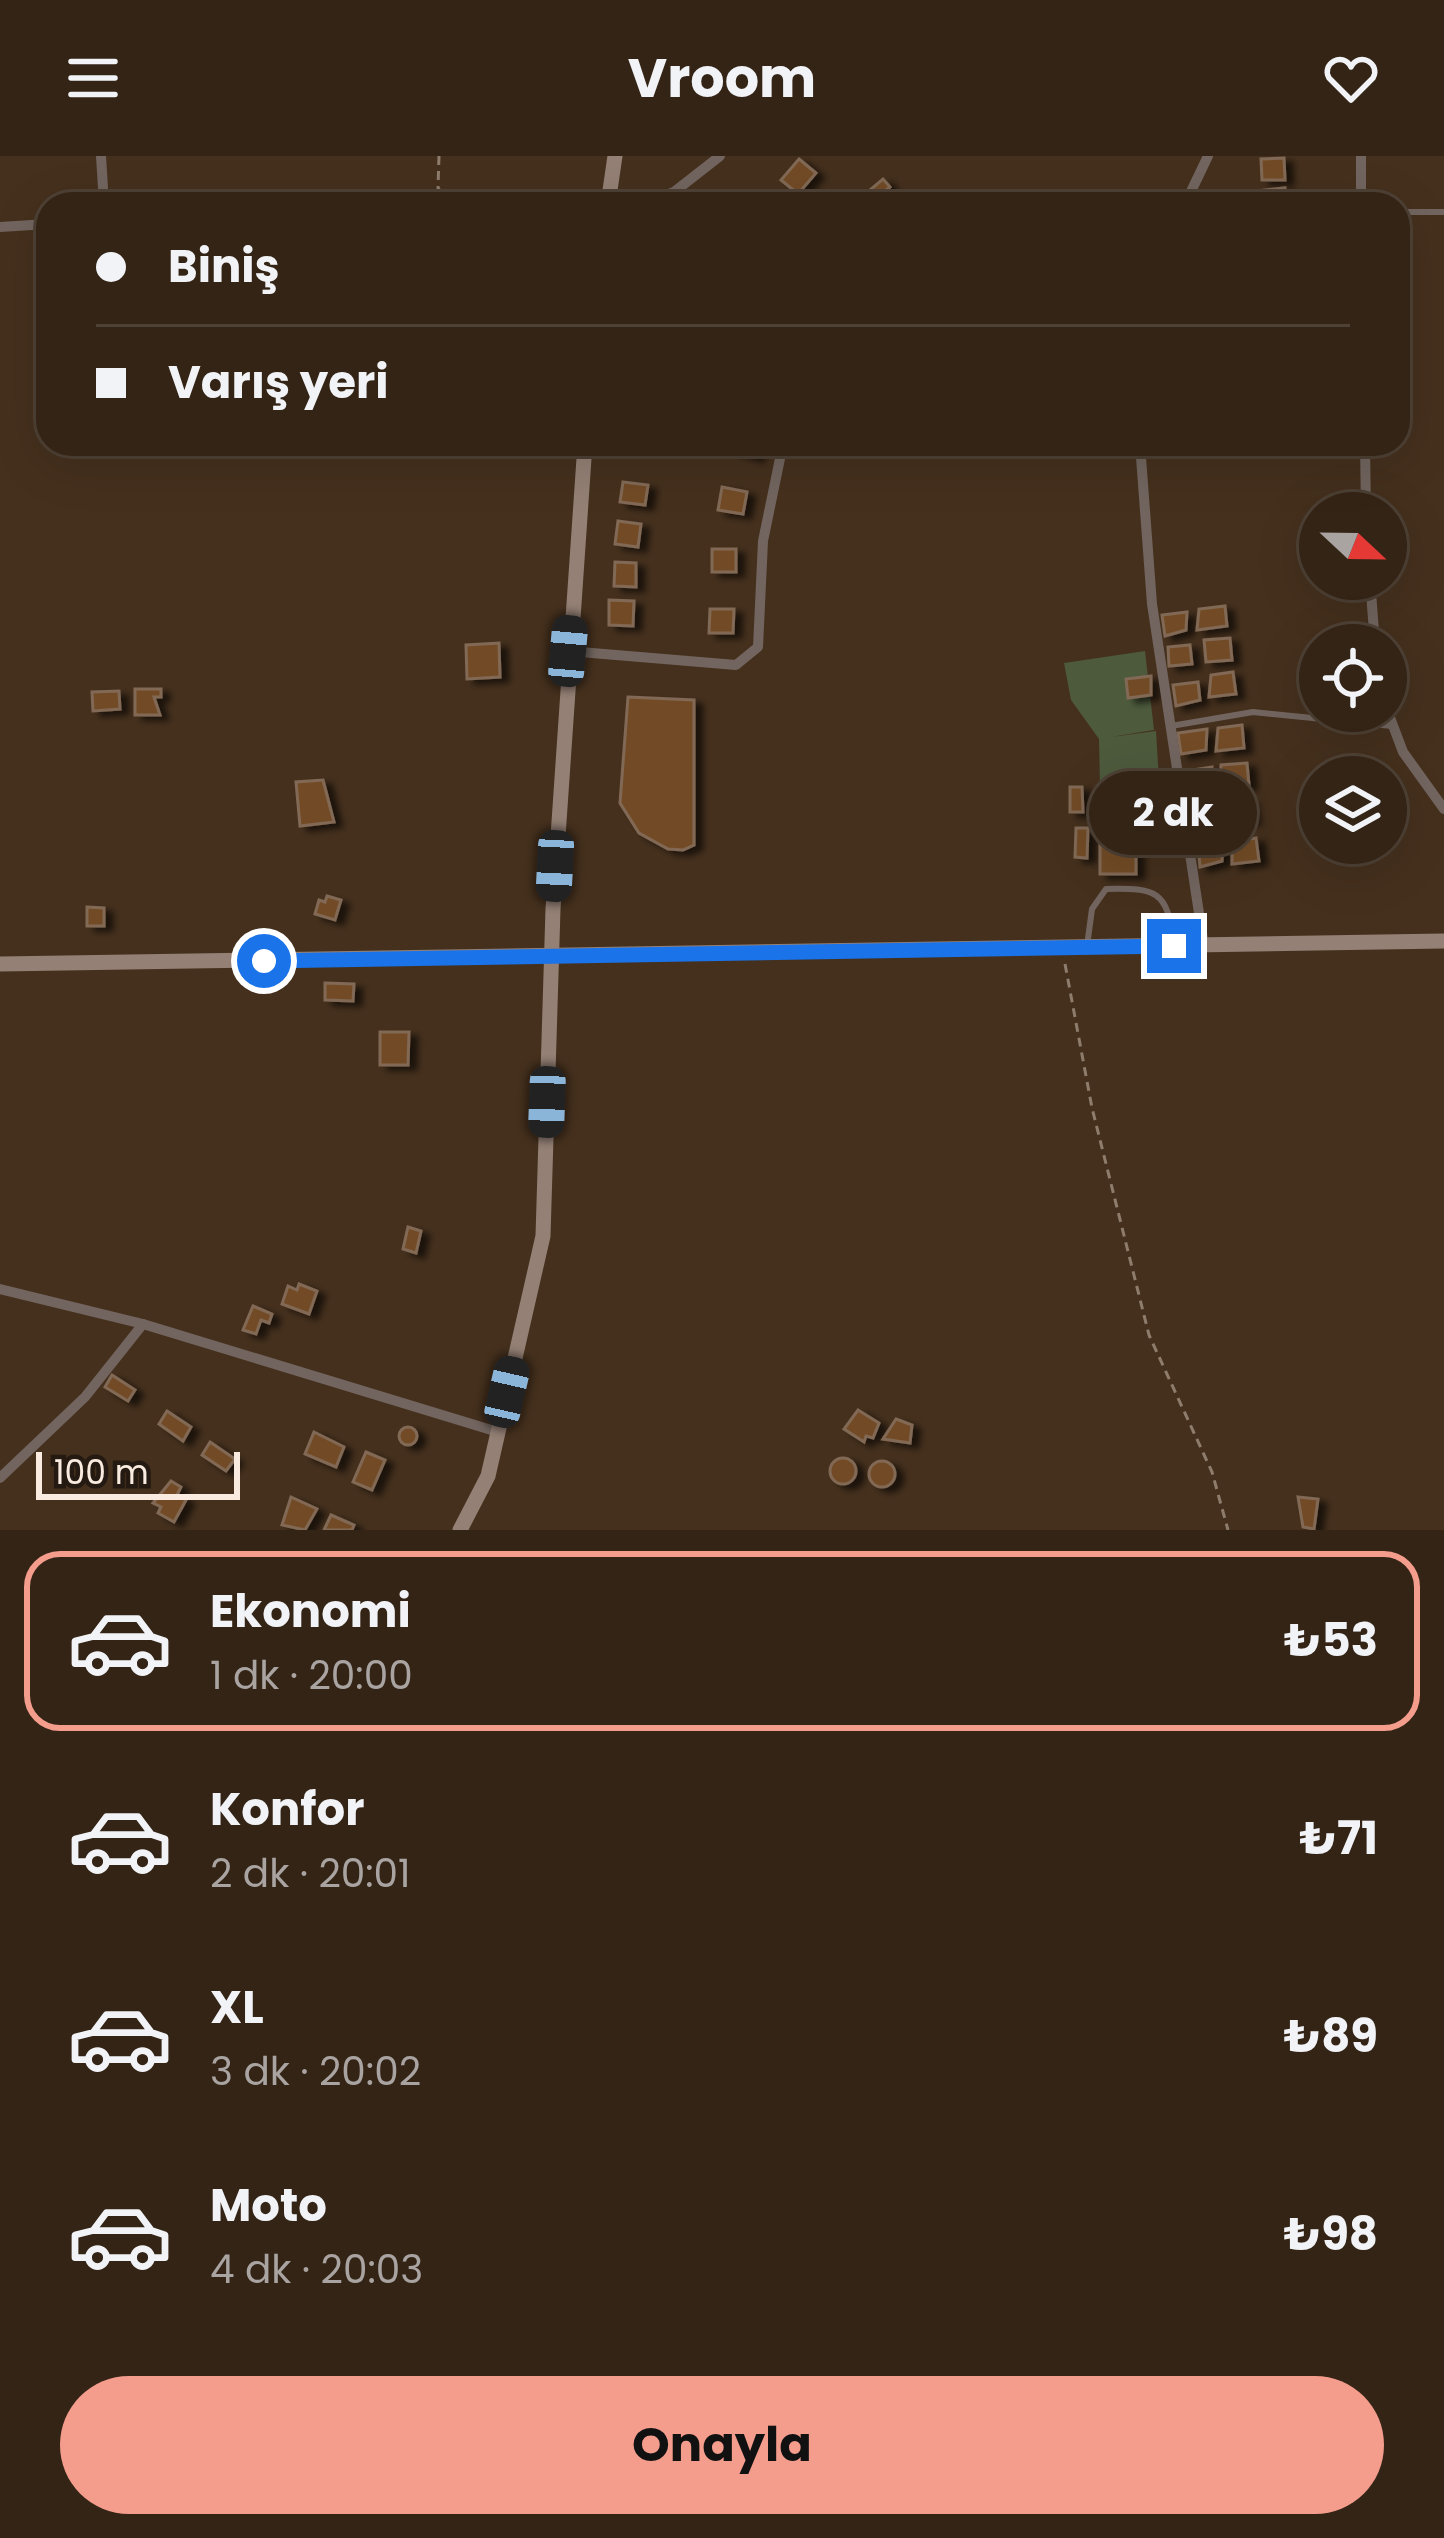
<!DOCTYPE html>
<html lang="tr">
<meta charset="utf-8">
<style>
:root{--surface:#342416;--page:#3c2c1f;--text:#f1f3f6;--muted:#a9a4a1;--line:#4e4135;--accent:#f49d8d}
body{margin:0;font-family:Poppins,sans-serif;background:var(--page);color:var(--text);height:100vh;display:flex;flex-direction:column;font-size:45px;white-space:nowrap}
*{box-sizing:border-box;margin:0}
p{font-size:39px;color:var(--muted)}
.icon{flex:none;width:66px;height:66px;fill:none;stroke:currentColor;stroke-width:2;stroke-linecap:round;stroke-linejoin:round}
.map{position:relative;height:1374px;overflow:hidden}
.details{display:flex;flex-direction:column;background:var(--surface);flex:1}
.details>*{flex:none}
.hud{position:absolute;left:36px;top:36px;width:1374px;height:264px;border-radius:36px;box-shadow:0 12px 48px #0002,0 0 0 3px var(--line);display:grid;align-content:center;height:264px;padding:0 60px;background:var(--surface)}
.needle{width:78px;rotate:112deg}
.buttons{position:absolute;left:1299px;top:336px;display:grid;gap:24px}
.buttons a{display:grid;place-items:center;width:108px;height:108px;border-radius:50%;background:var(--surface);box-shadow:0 12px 48px #0002,0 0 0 3px var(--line);font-size:60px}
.scale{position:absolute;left:36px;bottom:30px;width:204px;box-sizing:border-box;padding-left:12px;border:6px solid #f9ebdf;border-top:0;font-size:33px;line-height:42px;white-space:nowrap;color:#f9ebdf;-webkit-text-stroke:9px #241a12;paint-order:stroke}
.end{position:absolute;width:54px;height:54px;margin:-27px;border:15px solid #1a73e8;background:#fff;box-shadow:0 0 0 6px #fff}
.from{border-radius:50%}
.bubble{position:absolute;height:84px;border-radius:42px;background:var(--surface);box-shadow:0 12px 48px #0002,0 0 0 3px var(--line);font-size:39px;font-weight:700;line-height:84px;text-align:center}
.car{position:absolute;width:36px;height:72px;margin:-36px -18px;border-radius:15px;box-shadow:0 0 9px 3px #0007;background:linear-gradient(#222 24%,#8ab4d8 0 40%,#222 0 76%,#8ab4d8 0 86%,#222 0)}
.hud b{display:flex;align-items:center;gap:42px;height:114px;font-size:45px}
.hud b+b{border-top:3px solid var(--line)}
.hud i{width:30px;height:30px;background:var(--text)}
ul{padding:21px 0 0;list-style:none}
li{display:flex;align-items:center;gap:36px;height:180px;margin:0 24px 18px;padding:0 36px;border:6px solid transparent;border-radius:36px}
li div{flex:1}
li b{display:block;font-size:45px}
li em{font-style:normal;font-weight:700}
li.current{border-color:var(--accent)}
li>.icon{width:108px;height:108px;stroke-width:1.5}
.primary-button{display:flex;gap:24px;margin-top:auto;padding:24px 60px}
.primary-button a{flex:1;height:138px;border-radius:72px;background:var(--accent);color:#111;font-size:48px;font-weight:700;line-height:138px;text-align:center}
header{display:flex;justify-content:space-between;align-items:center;height:156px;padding:0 60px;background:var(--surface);font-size:54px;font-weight:700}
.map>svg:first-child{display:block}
</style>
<header><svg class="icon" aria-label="menu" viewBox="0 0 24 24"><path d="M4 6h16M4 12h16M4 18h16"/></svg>Vroom<svg class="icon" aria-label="heart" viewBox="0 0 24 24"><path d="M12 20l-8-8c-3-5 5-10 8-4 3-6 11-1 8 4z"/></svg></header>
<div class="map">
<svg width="1444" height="1374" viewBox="0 0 1444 1374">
<defs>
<filter id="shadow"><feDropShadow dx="8" dy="4.5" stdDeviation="3" flood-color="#0009"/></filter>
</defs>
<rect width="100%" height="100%" fill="#45301d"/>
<polygon fill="#4d5a3c" points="1145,495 1154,574 1111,581 1156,575 1159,625 1100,631 1099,583 1071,544 1064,507"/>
<g fill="#724c26" stroke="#816955" stroke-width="3" filter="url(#shadow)">
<polygon points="1284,2 1285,24 1262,24 1261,3"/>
<polygon points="799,3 816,17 798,38 781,24"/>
<polygon points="883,23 890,31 881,38 885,43 861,48 858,44"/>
<polygon points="1285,32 1286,48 1265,48 1264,34"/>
<polygon points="732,288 760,288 755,301 731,293"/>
<polygon points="623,326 648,329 645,349 620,346"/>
<polygon points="722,331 747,336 743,358 718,354"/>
<polygon points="618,365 641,368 638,391 615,388"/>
<rect x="712" y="393" width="24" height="23"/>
<polygon points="615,406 636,407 636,431 614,430"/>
<polygon points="609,444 634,445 633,470 609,469"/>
<polygon points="1225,450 1227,470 1197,474 1199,453"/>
<polygon points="710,453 734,453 733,477 709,477"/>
<polygon points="1187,456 1186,474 1165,480 1162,459"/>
<polygon points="1230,482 1232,504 1206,506 1204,484"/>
<polygon points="499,487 500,521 467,523 466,489"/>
<polygon points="1190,489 1192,508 1169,510 1168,491"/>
<polygon points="1233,516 1236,538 1209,541 1211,519"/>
<polygon points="1151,520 1151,539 1128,542 1126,523"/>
<polygon points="1198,526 1200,544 1176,550 1173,529"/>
<polygon points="135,533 161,533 161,541 154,541 160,559 135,559"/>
<polygon points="119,535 120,553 93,555 92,536"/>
<polygon points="628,541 694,544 694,689 683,694 668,693 639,677 620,647"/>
<polygon points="1242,569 1244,592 1216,595 1218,572"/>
<polygon points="1207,573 1206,594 1181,598 1178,577"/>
<polygon points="1247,607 1249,629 1220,632 1221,609"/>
<polygon points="1212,611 1211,629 1189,635 1186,615"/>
<polygon points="323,624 334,666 300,670 296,626"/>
<polygon points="1070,631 1082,631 1083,656 1070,656"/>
<polygon points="1249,643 1252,664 1226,668 1226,647"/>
<polygon points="1122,648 1140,648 1141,666 1122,667"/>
<polygon points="1218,648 1217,667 1194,669 1192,651"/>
<polygon points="1144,658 1172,659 1172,672 1144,671"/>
<polygon points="1076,672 1088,672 1087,702 1075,701"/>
<polygon points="1136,680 1136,718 1100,718 1100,681"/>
<polygon points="1256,682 1259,705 1232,708 1232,686"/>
<polygon points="1223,686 1222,705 1200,711 1198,688"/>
<polygon points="327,740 341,744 335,764 315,758 319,744 325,746"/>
<polygon points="87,751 104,752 104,770 87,770"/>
<polygon points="325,827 354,828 353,845 325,844"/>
<polygon points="380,876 409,876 408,909 380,909"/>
<polygon points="408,1071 421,1075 416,1097 403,1093"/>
<polygon points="299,1128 317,1135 309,1158 282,1148 288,1130 297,1134"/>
<polygon points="253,1150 272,1158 269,1167 261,1164 256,1178 243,1174"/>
<polygon points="112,1219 135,1234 128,1245 105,1231"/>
<polygon points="858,1254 879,1267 873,1282 866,1280 864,1286 844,1273"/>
<polygon points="167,1255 191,1271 183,1285 159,1268"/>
<polygon points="896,1263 912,1269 910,1287 883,1283"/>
<circle cx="408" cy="1280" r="9"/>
<polygon points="314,1276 344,1291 336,1311 305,1298"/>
<polygon points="210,1286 235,1303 226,1315 202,1299"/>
<polygon points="366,1296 385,1304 372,1334 353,1326"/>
<circle cx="843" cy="1315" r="13"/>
<circle cx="882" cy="1318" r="13"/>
<polygon points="171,1325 181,1331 177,1339 186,1344 174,1366 158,1357 161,1351 153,1347"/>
<polygon points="291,1341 317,1353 305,1374 282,1369"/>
<polygon points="1298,1341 1318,1343 1314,1373 1303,1371"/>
<polygon points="331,1359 354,1369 352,1374 324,1374"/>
</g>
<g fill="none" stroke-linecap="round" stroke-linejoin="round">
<g stroke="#8e7c6c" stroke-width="3" stroke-dasharray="9 6" stroke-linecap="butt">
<polyline points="439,0 438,32 451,48"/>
<polyline points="1065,808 1092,952 1149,1179 1212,1316 1228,1374"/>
</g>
<g stroke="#72655f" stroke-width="6">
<polyline points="1398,56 1444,56"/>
<polyline points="1171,570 1253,556 1392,570"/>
<path d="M1087 790 1092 753 1106 733C1157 732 1167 734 1174 787"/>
</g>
<g stroke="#72655f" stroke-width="10">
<polyline points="101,0 104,48"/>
<polyline points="1361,0 1361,48"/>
<polyline points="643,48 674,36 720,0"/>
<polyline points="1185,48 1208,0"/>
<polyline points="0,71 48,68"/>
<polyline points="1140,288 1152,448 1204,790"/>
<polyline points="1365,288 1366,357"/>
<polyline points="1370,423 1375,489"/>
<polyline points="568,495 736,509 758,491 763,385 783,288"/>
<polyline points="1386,551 1403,596 1444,653"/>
<polyline points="0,1133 143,1168 85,1241 0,1322"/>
<polyline points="143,1168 498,1276"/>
</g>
<g stroke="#948075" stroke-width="15">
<polyline points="608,48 615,0"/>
<polyline points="0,808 1444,785"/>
<polyline points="460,1374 488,1320 543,1080 553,753 585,288"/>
</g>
</g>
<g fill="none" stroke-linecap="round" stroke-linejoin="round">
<polyline stroke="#1a73e8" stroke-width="15" points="264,805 1174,790"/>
</g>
</svg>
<div class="buttons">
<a><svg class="needle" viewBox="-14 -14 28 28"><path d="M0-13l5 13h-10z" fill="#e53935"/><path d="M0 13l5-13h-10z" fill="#a9a4a1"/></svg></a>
<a><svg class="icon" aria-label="locate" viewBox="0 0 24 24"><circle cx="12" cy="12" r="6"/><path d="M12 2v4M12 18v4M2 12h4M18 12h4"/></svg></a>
<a><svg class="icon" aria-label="layers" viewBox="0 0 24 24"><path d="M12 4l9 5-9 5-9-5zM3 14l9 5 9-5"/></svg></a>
</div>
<div class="scale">100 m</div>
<i class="end from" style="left:264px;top:805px"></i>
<i class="end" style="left:1174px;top:790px"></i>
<div class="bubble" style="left:1089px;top:615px;width:168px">2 dk</div>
<i class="car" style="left:568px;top:495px;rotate:5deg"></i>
<i class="car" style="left:555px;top:710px;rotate:183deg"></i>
<i class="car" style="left:547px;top:946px;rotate:182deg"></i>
<i class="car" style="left:507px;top:1236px;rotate:13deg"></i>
<div class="hud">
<b><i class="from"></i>Biniş</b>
<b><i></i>Varış yeri</b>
</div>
</div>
<section class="details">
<ul>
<li class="current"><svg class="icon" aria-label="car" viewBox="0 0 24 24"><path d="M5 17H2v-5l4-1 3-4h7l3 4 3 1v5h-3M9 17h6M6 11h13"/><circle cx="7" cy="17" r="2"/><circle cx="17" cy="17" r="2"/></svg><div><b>Ekonomi</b><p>1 dk · 20:00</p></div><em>₺53</em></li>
<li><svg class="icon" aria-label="car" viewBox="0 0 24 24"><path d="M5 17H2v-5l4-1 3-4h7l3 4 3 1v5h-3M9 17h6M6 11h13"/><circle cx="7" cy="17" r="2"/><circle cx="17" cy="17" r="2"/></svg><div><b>Konfor</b><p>2 dk · 20:01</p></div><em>₺71</em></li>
<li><svg class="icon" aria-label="car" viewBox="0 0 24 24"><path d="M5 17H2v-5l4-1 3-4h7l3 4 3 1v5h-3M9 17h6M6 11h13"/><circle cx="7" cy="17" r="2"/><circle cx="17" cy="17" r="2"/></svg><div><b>XL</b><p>3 dk · 20:02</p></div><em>₺89</em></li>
<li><svg class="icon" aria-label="car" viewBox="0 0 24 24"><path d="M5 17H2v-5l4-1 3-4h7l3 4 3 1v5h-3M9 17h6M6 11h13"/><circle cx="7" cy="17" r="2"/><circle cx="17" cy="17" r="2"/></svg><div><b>Moto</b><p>4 dk · 20:03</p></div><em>₺98</em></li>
</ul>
<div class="primary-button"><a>Onayla</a></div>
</section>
